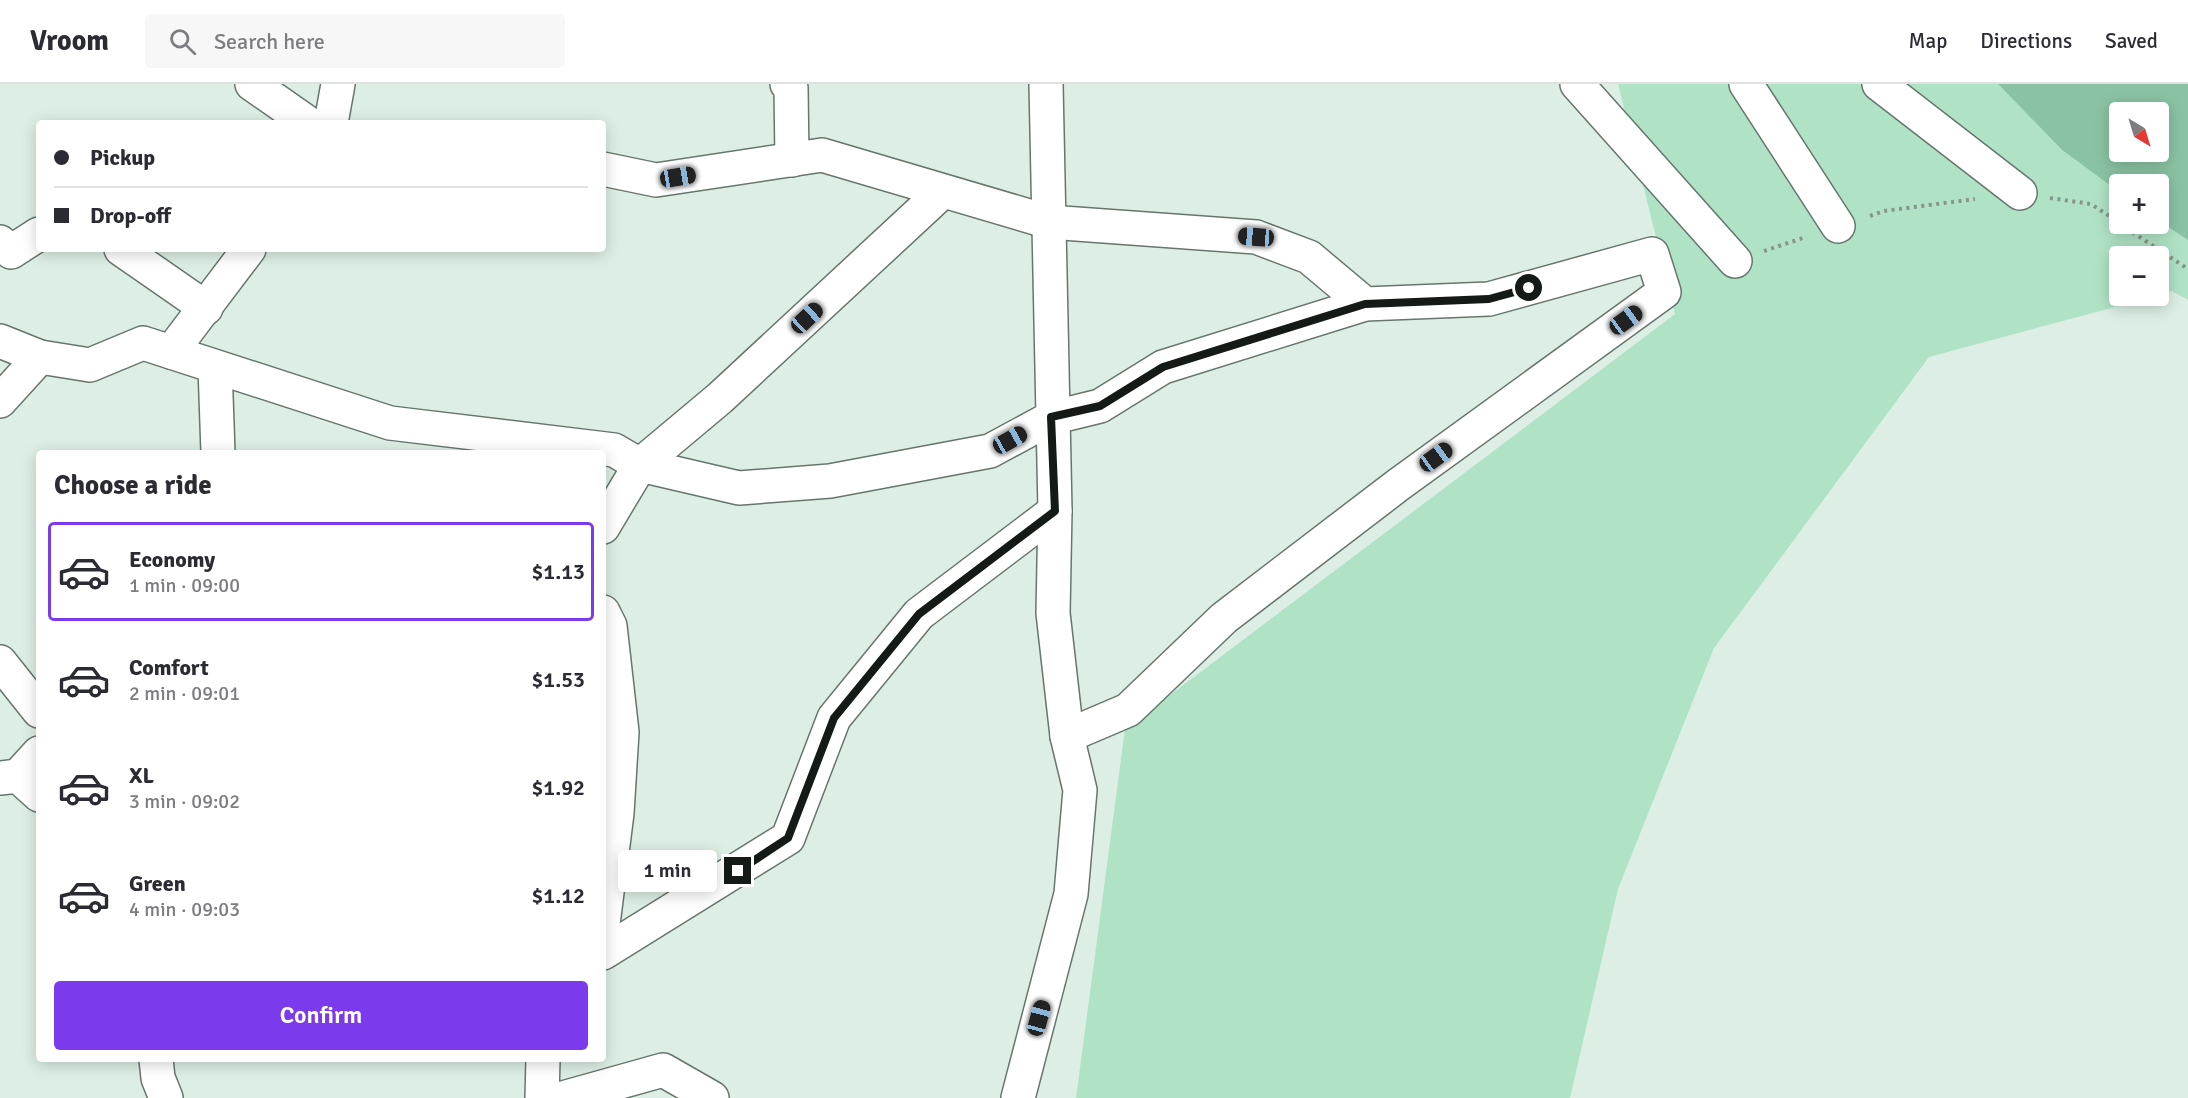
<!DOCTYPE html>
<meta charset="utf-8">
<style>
:root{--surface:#fff;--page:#f7f7f7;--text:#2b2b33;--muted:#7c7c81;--line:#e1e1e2;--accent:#7c3aed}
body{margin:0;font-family:Signika,sans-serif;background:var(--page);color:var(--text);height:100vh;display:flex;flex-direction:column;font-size:22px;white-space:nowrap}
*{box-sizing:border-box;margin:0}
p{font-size:20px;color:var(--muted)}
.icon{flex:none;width:33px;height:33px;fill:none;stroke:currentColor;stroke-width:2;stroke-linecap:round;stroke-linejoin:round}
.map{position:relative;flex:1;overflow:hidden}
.sheet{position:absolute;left:36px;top:366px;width:570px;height:612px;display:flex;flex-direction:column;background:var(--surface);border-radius:6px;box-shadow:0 3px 15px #0003}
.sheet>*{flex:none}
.guide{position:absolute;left:36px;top:36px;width:570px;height:132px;border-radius:6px;box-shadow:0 3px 15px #0003;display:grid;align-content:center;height:132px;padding:0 18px;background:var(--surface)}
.needle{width:39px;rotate:142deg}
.buttons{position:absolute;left:2109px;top:18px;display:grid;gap:12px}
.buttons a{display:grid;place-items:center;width:60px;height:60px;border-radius:6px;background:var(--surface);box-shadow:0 3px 15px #0003;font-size:30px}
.end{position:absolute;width:27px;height:27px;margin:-14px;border:8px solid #141a16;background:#fff;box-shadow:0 0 0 3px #fff}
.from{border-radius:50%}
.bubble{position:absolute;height:42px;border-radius:6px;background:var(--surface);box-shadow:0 3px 15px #0003;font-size:20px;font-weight:600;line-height:42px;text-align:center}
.car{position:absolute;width:18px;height:36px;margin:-18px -9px;border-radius:8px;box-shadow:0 0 4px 2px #0007;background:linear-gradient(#222 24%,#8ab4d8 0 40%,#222 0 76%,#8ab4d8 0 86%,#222 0)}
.guide b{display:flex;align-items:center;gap:21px;height:57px;font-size:22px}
.guide b+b{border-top:2px solid var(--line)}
.guide i{width:15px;height:15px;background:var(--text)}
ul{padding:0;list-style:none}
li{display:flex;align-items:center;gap:18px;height:99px;margin:0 12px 9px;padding:0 6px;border:3px solid transparent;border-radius:6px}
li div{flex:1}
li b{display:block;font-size:22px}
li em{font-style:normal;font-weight:600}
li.on{border-color:var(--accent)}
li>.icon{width:54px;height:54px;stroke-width:1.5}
h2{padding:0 18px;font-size:27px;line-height:72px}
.cta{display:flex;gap:12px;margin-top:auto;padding:12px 18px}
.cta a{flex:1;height:69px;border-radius:6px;background:var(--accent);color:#fff;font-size:24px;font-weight:600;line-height:69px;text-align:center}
header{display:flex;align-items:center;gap:36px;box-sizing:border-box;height:84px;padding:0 30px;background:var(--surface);border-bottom:2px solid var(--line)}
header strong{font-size:28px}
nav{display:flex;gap:33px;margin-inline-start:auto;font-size:21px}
.search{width:420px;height:54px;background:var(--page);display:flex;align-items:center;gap:15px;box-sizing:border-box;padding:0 21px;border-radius:6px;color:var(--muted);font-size:22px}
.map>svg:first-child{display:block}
</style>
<header>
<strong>Vroom</strong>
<div class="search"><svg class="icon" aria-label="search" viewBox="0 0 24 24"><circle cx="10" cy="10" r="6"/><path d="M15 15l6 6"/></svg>Search here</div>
<nav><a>Map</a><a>Directions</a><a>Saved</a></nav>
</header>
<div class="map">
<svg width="2188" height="1014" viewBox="0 0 2188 1014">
<rect width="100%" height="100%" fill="#ddefe4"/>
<polygon fill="#b0e3c6" points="1618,0 1998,0 2062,66 2119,108 2120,140 2158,140 2159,137 2188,156 2188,216 2172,207 2159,211 2158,172 2120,172 2120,212 2156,212 1929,273 1714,564 1618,805 1570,1014 1076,1014 1125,645 1675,230"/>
<path fill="#8ac3a3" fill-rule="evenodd" d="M1998 0H2188V156L2159 137 2158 100H2120L2119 108 2062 66ZM2120 28H2158V68H2120Z"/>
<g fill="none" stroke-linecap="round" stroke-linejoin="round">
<g stroke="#66766d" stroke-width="36">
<g id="minor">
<polyline points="252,0 308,39"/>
<polyline points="787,0 791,4 792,76"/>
<polyline points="1577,0 1735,177"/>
<polyline points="1746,0 1838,142"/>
<polyline points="1879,0 2020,109"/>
<polyline points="331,39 338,0"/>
<polyline points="603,85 656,96 822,71 1049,138 1256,153 1309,173 1365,220"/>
<polyline points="0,158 11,168 39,150"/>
<polyline points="121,165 206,224"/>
<polyline points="0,257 40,273 90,281 143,259 390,339 614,366 640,381 739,404 830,397 990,367 1051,334 1100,322 1163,283 1365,220 1489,215 1652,170 1664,208 1398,401 1224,534 1128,626 1067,652"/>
<polyline points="171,268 249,165"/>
<polyline points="215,283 218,369"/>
<polyline points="0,317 40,273"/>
<polyline points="603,443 640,381 720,314 942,108"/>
<polyline points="603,528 610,542 622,648 617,729 603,840"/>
<polyline points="0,578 39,627"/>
<polyline points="18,692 39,669"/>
<polyline points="0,694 18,692 39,711"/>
<polyline points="603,869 788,754 834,634 919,530 1055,427"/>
<polyline points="156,975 158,994 166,1014"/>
<polyline points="542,1014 543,975"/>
<polyline points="563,1014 663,986 712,1014"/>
<polyline points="1018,1014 1071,810 1080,706 1067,652 1053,529 1055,427 1046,0"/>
</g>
</g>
<g stroke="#88958c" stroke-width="4" stroke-dasharray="3 4.5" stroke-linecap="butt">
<polyline points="2050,114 2091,120 2120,139"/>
<polyline points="1870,132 1884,127 1975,115"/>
<polyline points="2120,140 2188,185"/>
<polyline points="1764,167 1806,153"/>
</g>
<use href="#minor" stroke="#fff" stroke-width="33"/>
</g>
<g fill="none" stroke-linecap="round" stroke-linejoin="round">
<polyline stroke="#141a16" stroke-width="8" points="738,787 788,754 834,634 919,530 1055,427 1051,333 1100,322 1163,283 1365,220 1489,215 1529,204"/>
</g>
</svg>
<div class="buttons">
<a><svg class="needle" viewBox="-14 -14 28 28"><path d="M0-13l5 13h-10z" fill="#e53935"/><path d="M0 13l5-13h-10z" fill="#7c7c81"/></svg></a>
<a>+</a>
<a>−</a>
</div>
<i class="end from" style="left:1529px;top:204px"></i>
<i class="end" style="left:738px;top:787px"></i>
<div class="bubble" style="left:618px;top:766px;width:99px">1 min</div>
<i class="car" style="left:678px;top:93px;rotate:81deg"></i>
<i class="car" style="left:1256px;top:153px;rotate:274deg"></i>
<i class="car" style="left:807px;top:234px;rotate:47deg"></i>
<i class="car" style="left:1626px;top:236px;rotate:54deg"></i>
<i class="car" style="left:1010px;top:356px;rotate:61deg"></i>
<i class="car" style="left:1436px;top:373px;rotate:54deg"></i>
<i class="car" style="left:1039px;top:934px;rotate:15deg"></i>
<div class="guide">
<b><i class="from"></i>Pickup</b>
<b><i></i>Drop-off</b>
</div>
<section class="sheet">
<h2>Choose a ride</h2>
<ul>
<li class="on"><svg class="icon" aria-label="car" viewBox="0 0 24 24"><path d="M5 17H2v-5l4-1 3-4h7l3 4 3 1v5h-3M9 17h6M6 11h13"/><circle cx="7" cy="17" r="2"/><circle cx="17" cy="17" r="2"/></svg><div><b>Economy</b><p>1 min · 09:00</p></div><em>$1.13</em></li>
<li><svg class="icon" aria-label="car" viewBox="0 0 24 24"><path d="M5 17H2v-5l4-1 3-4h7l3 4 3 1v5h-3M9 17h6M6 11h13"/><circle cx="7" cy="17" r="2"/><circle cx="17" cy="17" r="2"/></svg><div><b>Comfort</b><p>2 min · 09:01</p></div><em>$1.53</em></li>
<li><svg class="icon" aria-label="car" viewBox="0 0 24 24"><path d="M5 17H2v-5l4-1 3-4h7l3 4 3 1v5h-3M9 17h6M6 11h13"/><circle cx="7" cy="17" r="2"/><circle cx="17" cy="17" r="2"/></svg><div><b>XL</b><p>3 min · 09:02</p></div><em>$1.92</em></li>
<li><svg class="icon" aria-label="car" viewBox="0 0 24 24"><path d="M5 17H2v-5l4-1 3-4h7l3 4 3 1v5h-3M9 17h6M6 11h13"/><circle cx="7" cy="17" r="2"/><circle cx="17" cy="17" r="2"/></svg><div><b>Green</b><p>4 min · 09:03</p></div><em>$1.12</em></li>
</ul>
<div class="cta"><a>Confirm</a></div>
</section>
</div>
